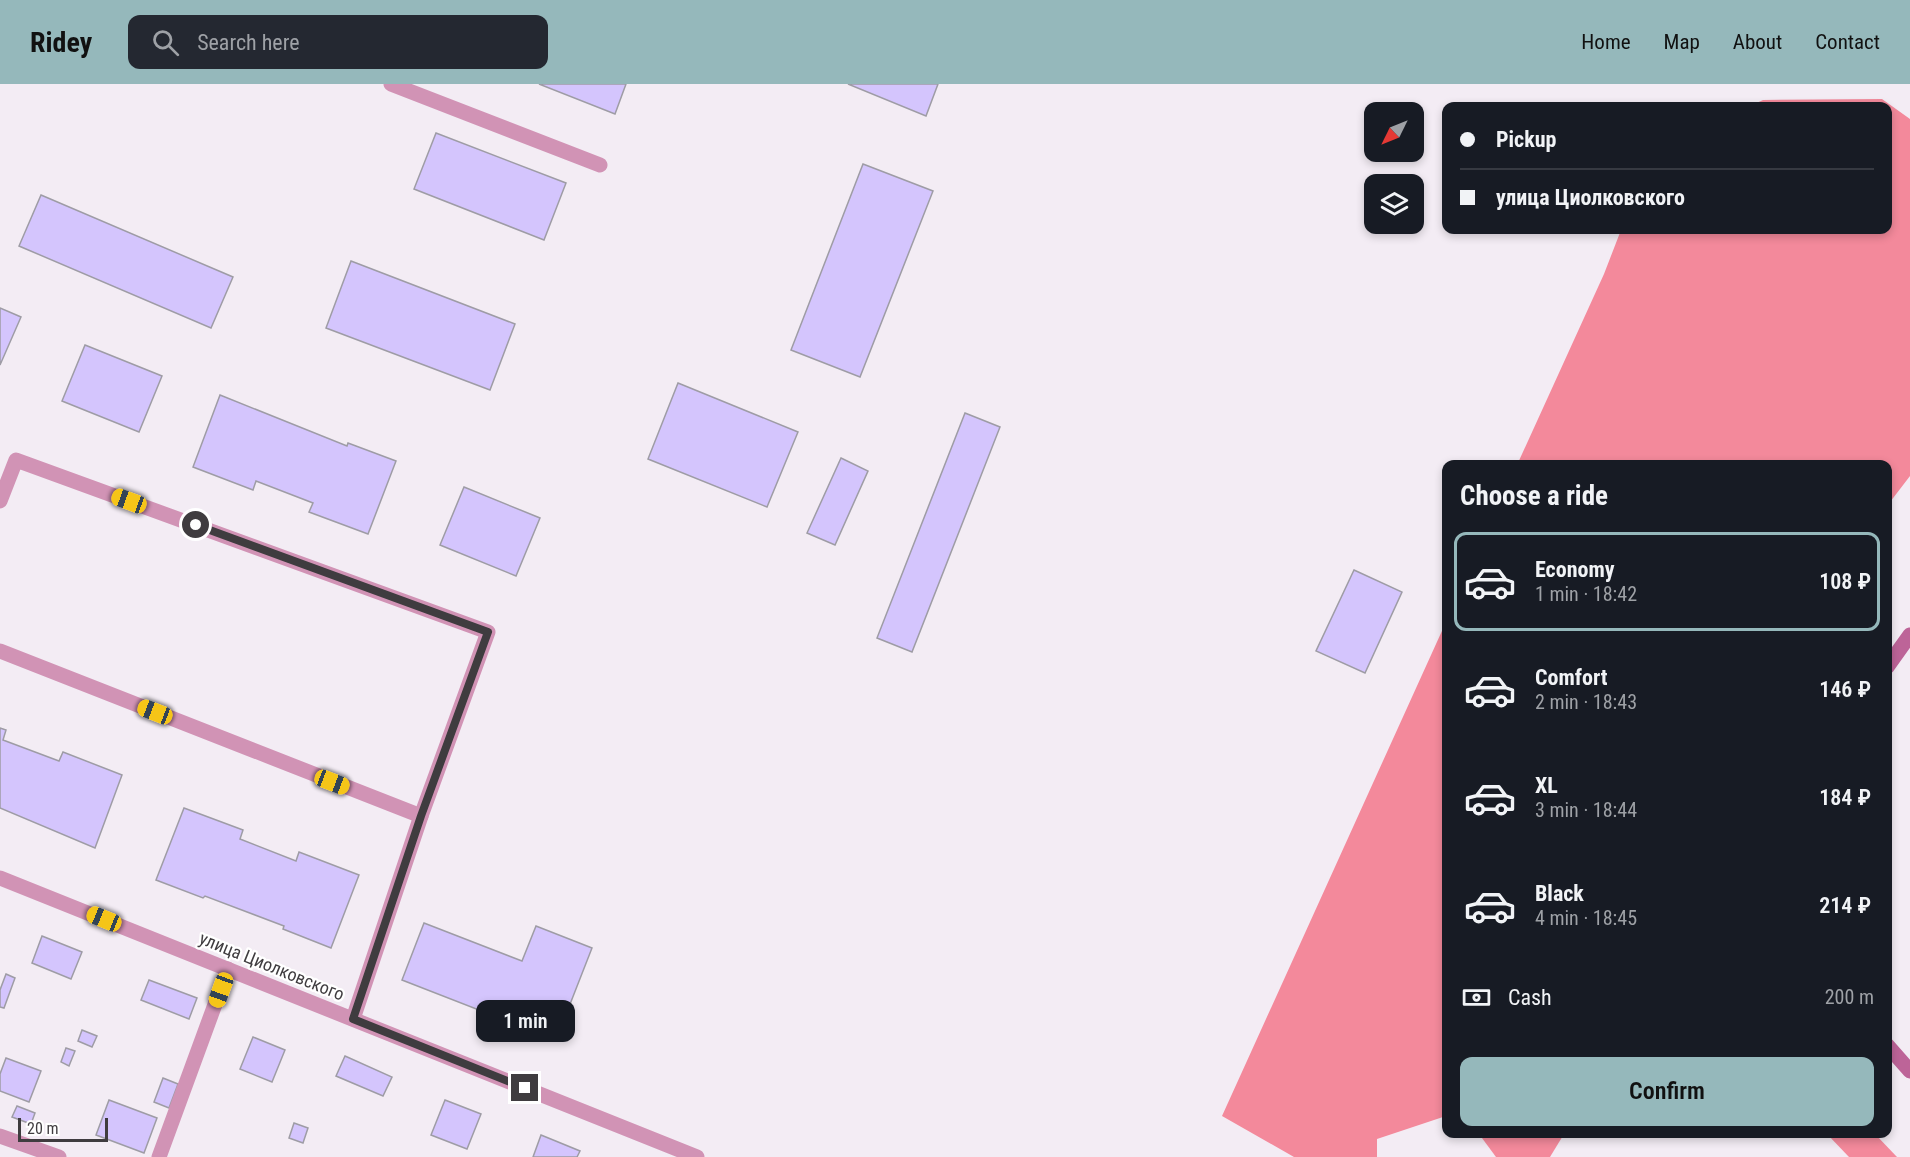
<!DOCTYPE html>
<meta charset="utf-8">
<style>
:root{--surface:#171b24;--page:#242831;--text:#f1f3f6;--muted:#9ea1a6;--line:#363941;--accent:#95b8bb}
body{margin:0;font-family:"Roboto Condensed",sans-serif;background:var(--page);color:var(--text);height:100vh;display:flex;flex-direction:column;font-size:22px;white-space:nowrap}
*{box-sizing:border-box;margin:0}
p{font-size:20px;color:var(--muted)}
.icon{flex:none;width:33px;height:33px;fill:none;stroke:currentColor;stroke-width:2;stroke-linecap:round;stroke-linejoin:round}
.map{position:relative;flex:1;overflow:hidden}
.drawer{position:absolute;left:1442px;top:376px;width:450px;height:678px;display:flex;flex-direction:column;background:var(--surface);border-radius:12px;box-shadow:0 3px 9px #0003}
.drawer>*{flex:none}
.top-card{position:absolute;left:1442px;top:18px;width:450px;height:132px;border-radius:12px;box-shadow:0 3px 9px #0003;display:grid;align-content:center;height:132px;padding:0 18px;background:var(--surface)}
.needle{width:39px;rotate:227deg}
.controls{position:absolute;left:1364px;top:18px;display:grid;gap:12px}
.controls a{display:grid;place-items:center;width:60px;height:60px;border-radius:12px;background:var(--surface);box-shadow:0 3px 9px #0003;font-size:30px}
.scale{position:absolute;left:18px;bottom:15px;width:90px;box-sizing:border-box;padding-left:6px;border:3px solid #3f3c3f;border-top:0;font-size:16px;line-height:21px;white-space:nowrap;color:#3f3c3f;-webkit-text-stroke:4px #fff;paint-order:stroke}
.end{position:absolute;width:27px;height:27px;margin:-14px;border:8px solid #3f3c3f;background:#fff;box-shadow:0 0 0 3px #fff}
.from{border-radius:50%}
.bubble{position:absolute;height:42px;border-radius:12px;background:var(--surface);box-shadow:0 3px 9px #0003;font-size:20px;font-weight:600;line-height:42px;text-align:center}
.car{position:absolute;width:18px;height:36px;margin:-18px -9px;border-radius:8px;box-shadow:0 0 4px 2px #0007;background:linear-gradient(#f5c518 24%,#345 0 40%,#f5c518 0 76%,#345 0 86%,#f5c518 0)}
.top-card b{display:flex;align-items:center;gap:21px;height:57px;font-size:22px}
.top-card b+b{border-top:2px solid var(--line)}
.top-card i{width:15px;height:15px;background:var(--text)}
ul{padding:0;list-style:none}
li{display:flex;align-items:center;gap:18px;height:99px;margin:0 12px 9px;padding:0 6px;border:3px solid transparent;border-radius:12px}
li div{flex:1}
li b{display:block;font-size:22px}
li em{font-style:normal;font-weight:600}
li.selected{border-color:var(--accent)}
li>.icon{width:54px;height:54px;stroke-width:1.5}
h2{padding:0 18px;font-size:27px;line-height:72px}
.pay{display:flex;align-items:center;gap:15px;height:66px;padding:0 18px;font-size:22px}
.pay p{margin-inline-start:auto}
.cta{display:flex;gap:12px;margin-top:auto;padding:12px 18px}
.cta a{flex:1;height:69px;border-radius:12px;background:var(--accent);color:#111;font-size:24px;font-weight:600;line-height:69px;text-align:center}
header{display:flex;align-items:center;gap:36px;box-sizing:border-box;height:84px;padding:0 30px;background:var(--accent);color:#111}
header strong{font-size:28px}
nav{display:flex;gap:33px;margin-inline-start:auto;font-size:21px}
.search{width:420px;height:54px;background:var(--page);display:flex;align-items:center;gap:15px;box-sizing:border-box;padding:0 21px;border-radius:12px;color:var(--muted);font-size:22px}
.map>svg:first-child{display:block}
</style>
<header>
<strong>Ridey</strong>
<div class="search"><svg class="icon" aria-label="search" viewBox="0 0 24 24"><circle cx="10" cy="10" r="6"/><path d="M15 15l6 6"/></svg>Search here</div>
<nav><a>Home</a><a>Map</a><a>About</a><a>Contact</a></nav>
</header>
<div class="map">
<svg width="1910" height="1073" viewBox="0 0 1910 1073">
<rect width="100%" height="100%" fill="#f3ecf4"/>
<g fill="#f3899b">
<polygon points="1882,15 1910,35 1910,392 1887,422 1887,381 1517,381 1604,190 1621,146 1887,146 1887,22 1750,22 1763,16"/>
<polygon points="1446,538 1446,1032 1377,1055 1377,1073 1294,1073 1222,1032"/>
<polygon points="1479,1050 1564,1050 1550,1073 1496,1073"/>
<polygon points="1827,1050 1875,1050 1897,1073 1849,1073"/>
</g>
<g fill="#d4c5fd" stroke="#9e9ca5" stroke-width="1.5">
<polygon points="539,0 626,0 615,30"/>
<polygon points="848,0 938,0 926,32"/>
<polygon points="436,49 566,99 544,156 414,105"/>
<polygon points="863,80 933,107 860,293 791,266"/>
<polygon points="41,111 233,193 211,244 19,162"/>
<polygon points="351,177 515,240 490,306 326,244"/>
<polygon points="0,224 21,233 0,281"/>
<polygon points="85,261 162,292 139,348 62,317"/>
<polygon points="678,299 798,348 767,423 648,375"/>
<polygon points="220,311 347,362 348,359 396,377 368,450 309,428 313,419 256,397 253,406 193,383"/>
<polygon points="965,329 1000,343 912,568 877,554"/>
<polygon points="841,374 868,387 835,461 807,449"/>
<polygon points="464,403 540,434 516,492 440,461"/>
<polygon points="1354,486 1402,508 1365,589 1316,567"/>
<polygon points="0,644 6,646 3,656 59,677 63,668 122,691 95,764 0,724"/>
<polygon points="184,724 243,746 240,755 296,777 299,768 359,791 331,864 283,845 284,842 205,812 203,814 156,796"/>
<polygon points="424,839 522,877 536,842 592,864 556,956 402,896"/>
<polygon points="42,852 82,868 71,895 32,879"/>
<polygon points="6,890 15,894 4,924 0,923 0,906"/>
<polygon points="149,896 197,914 189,935 141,916"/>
<polygon points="82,946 97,952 92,963 78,957"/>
<polygon points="253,953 285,966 272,998 240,985"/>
<polygon points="66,964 75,967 69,982 61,978"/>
<polygon points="345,972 392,993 383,1012 336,992"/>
<polygon points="6,974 41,987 29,1018 0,1007 0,990"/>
<polygon points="163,994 178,1000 169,1024 154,1018"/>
<polygon points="109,1016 157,1034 144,1069 96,1051"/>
<polygon points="445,1016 481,1030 467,1065 431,1051"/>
<polygon points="17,1022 35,1029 31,1040 12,1033"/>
<polygon points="294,1039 308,1044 303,1059 289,1054"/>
<polygon points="541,1051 580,1067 577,1073 533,1073"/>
</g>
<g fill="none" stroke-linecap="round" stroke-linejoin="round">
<g stroke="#d193b5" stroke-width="15">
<polyline points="391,0 600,81"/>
<polyline points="0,417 16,376 488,548 421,732"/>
<polyline points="0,567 421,732 353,935"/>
<polyline points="0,1052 59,1073"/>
</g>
<g stroke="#d193b5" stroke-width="15">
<polyline points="0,794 697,1073"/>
<polyline points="159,1073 228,885"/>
</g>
<g stroke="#bd6498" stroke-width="15">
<polyline points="1887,583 1910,551"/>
<polyline points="1887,961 1910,987"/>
</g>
</g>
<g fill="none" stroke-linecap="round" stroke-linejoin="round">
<polyline stroke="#3f3c3f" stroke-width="8" points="196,441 488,548 421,732 353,935 525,1004"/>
</g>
<g text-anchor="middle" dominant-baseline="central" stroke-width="4.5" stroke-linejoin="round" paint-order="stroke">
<g font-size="18" fill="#3f3c3f" stroke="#fff">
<text transform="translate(272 882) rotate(22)">улица Циолковского</text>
</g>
</g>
</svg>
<div class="controls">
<a><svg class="needle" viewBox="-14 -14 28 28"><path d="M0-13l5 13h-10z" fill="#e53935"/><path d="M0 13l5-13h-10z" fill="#9ea1a6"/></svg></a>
<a><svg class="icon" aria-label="layers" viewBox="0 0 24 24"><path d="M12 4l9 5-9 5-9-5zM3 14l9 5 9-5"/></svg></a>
</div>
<div class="scale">20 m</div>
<i class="end from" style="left:196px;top:441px"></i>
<i class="end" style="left:525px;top:1004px"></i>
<div class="bubble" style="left:476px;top:916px;width:99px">1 min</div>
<i class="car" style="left:129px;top:417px;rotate:290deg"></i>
<i class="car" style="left:155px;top:628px;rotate:291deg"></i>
<i class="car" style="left:332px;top:698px;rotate:111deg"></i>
<i class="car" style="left:104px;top:835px;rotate:292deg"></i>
<i class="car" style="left:221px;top:906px;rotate:200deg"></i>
<div class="top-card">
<b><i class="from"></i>Pickup</b>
<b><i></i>улица Циолковского</b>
</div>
<section class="drawer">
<h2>Choose a ride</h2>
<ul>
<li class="selected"><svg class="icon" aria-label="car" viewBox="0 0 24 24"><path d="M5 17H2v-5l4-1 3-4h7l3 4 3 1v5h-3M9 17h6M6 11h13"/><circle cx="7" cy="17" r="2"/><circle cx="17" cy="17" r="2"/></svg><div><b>Economy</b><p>1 min · 18:42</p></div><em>108 ₽</em></li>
<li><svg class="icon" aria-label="car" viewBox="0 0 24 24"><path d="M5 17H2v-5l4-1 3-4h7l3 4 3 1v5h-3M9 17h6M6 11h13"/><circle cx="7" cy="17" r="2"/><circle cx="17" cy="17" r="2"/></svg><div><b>Comfort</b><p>2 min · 18:43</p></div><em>146 ₽</em></li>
<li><svg class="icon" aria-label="car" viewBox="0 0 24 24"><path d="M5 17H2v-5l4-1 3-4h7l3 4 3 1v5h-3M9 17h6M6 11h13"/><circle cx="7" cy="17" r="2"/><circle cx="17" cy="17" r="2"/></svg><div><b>XL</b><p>3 min · 18:44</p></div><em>184 ₽</em></li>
<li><svg class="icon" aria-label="car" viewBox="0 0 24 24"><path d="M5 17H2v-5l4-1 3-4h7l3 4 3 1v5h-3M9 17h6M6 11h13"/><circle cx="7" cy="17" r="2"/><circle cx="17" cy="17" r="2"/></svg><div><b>Black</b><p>4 min · 18:45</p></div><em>214 ₽</em></li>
</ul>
<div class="pay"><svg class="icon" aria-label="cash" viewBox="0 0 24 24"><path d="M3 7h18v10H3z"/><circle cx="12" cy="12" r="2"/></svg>Cash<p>200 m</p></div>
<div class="cta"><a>Confirm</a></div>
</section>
</div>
